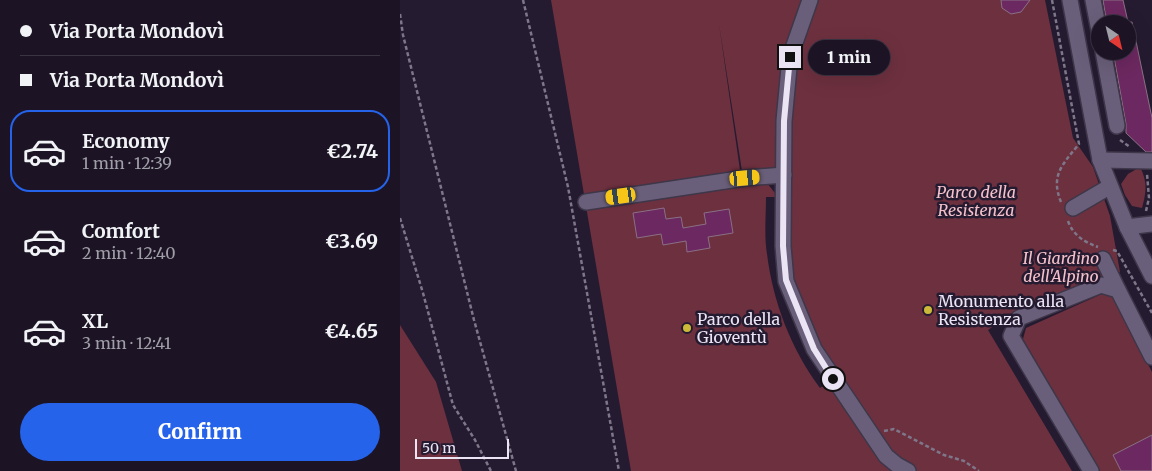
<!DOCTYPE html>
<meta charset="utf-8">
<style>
:root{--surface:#1c1425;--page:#251d2d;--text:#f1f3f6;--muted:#a09ea7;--line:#3a3342;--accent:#2563eb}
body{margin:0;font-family:Merriweather,serif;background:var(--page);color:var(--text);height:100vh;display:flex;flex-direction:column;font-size:19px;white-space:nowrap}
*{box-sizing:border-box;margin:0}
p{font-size:16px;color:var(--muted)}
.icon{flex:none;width:28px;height:28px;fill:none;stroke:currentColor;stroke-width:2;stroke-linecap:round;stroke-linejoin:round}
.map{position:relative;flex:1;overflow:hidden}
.side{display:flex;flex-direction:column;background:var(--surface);width:400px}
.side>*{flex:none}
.banner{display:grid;align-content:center;height:110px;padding:0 20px;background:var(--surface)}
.needle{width:32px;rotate:145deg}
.tools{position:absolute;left:691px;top:15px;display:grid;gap:10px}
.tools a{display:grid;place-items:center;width:45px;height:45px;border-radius:50%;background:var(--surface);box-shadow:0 5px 20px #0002,0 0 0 1px var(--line);font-size:25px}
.scale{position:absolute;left:15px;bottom:12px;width:94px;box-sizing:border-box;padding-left:5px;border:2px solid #eae4f4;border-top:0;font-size:14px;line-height:18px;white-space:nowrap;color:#eae4f4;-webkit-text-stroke:4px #251b31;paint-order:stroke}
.end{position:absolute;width:22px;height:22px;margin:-11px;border:6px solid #eae4f4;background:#111;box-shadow:0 0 0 2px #111}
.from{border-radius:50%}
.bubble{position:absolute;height:35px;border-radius:18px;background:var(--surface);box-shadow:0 5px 20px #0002,0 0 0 1px var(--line);font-size:16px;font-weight:800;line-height:35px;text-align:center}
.car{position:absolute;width:15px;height:30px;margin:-15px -8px;border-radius:6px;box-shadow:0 0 4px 1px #0007;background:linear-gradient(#f5c518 24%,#345 0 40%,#f5c518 0 76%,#345 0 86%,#f5c518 0)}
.banner b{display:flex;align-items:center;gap:18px;height:48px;font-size:19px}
.banner b+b{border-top:1px solid var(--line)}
.banner i{width:12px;height:12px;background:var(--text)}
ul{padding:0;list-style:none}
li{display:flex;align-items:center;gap:15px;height:82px;margin:0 10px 8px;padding:0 10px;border:2px solid transparent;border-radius:20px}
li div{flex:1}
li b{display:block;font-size:19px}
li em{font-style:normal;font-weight:800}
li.active{border-color:var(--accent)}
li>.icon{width:45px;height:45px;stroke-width:1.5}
.primary-button{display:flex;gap:10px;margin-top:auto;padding:10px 20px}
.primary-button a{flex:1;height:58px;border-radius:30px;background:var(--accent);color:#fff;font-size:20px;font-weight:800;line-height:58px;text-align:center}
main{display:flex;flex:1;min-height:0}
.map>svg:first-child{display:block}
</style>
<main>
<section class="side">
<div class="banner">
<b><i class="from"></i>Via Porta Mondovì</b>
<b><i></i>Via Porta Mondovì</b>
</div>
<ul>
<li class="active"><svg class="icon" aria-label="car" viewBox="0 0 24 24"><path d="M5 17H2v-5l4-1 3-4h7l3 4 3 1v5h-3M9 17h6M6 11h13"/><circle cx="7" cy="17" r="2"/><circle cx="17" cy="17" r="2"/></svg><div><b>Economy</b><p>1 min · 12:39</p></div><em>€2.74</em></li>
<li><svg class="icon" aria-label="car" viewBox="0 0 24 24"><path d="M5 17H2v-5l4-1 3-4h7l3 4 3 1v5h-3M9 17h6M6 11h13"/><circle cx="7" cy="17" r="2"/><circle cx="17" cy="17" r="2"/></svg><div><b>Comfort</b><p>2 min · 12:40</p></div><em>€3.69</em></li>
<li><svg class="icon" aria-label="car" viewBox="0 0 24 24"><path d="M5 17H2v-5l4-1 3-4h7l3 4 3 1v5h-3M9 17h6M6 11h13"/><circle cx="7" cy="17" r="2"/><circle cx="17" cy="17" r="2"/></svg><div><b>XL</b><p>3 min · 12:41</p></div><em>€4.65</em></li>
</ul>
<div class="primary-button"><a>Confirm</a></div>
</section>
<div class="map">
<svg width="752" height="471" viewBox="0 0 752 471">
<rect width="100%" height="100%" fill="#251b31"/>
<g fill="#6d303f" fill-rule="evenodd">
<path d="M151 0H645L673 138 693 167 710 216 720 272 619 315 615 311 588 330 672 471H231ZM319 24 342 171 390 166V246L393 281 420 345 428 383 420 388C391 349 373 302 367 254 364 236 366 216 366 197H378L367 183 342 184Z"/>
<path d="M740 167C748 182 746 193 742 208L732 206 725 195 721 184 728 174Z"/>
<polygon points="704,293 714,297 752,372 752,471 700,471 623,339 626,328"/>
<polygon points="0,325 36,382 62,471 0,471"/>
</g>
<g fill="#6c2860" stroke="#8a7084">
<polygon points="601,0 630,0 621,12 611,14 602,8"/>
<polygon points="703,0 723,0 728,22 732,22 752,118 752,152 746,152 726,133 726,124 713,51 728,51 728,24 707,24"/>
<polygon points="264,208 266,219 281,217 283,228 306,224 304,213 329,209 333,233 308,237 310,248 287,252 286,241 263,245 261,234 237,238 233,213"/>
<polygon points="752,435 752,471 721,471 713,455"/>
</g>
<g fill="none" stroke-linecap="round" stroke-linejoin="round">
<g stroke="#3e3649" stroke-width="18">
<g id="minor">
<polyline points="410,0 390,57 384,121 383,246 386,281 414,349 486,456 497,465 508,471"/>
<polyline points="670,0 700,160 727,227 752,276"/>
<polyline points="693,0 700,36"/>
<polyline points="703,51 717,126"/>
<polyline points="700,160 752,161"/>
<polyline points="186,202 345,178 384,175"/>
<polyline points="673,208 709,187"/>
<polyline points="727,227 752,224"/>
<polyline points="703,259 718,290"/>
<polyline points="691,471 611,336 619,318 701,285 718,290 752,357"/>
</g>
</g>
<g stroke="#7e7689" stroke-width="2.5" stroke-dasharray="4 2.5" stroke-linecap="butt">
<polyline points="123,0 168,187 219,471"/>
<path d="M652 0 679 144C663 164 650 175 661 202"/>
<polyline points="0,14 3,35 74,320 116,471"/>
<polyline points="720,140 730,147"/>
<polyline points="746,211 749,198 747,174"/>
<polyline points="0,218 23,293 53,405 75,440 91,471"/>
<path d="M668 221C673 235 684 242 698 247"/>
<polyline points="713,250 717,251 752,313"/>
<polyline points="484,431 494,429 544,455 564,461 579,471"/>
</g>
<use href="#minor" stroke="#6a5f7a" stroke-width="15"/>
</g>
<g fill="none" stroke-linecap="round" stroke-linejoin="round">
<polyline stroke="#eae4f4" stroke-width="6" points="390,57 384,121 383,246 386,280 414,349 433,379"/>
</g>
<g fill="#ccb938" stroke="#251b31" stroke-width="2">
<circle cx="528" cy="310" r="5"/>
<circle cx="287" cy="328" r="5"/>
</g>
<g text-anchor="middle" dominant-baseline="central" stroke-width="5" stroke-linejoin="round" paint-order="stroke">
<g font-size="16" font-style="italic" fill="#f5c1ca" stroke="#251b31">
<text x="576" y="192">Parco della<tspan x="576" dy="18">Resistenza</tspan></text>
<text x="661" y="258">Il Giardino<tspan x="661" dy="18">dell'Alpino</tspan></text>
</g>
<g font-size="16" fill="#eae4f4" stroke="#251b31" text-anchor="start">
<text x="538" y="301">Monumento alla<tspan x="538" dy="18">Resistenza</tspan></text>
<text x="297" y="319">Parco della<tspan x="297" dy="18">Gioventù</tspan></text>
</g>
</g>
</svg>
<div class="tools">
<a><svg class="needle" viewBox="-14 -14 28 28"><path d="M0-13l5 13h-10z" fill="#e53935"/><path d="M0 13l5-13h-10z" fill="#a09ea7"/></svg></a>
</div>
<div class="scale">50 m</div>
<i class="end from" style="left:433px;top:379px"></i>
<i class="end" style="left:390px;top:57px"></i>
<div class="bubble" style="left:408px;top:40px;width:82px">1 min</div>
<i class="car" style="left:345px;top:178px;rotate:85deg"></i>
<i class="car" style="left:221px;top:196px;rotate:262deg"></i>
</div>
</main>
